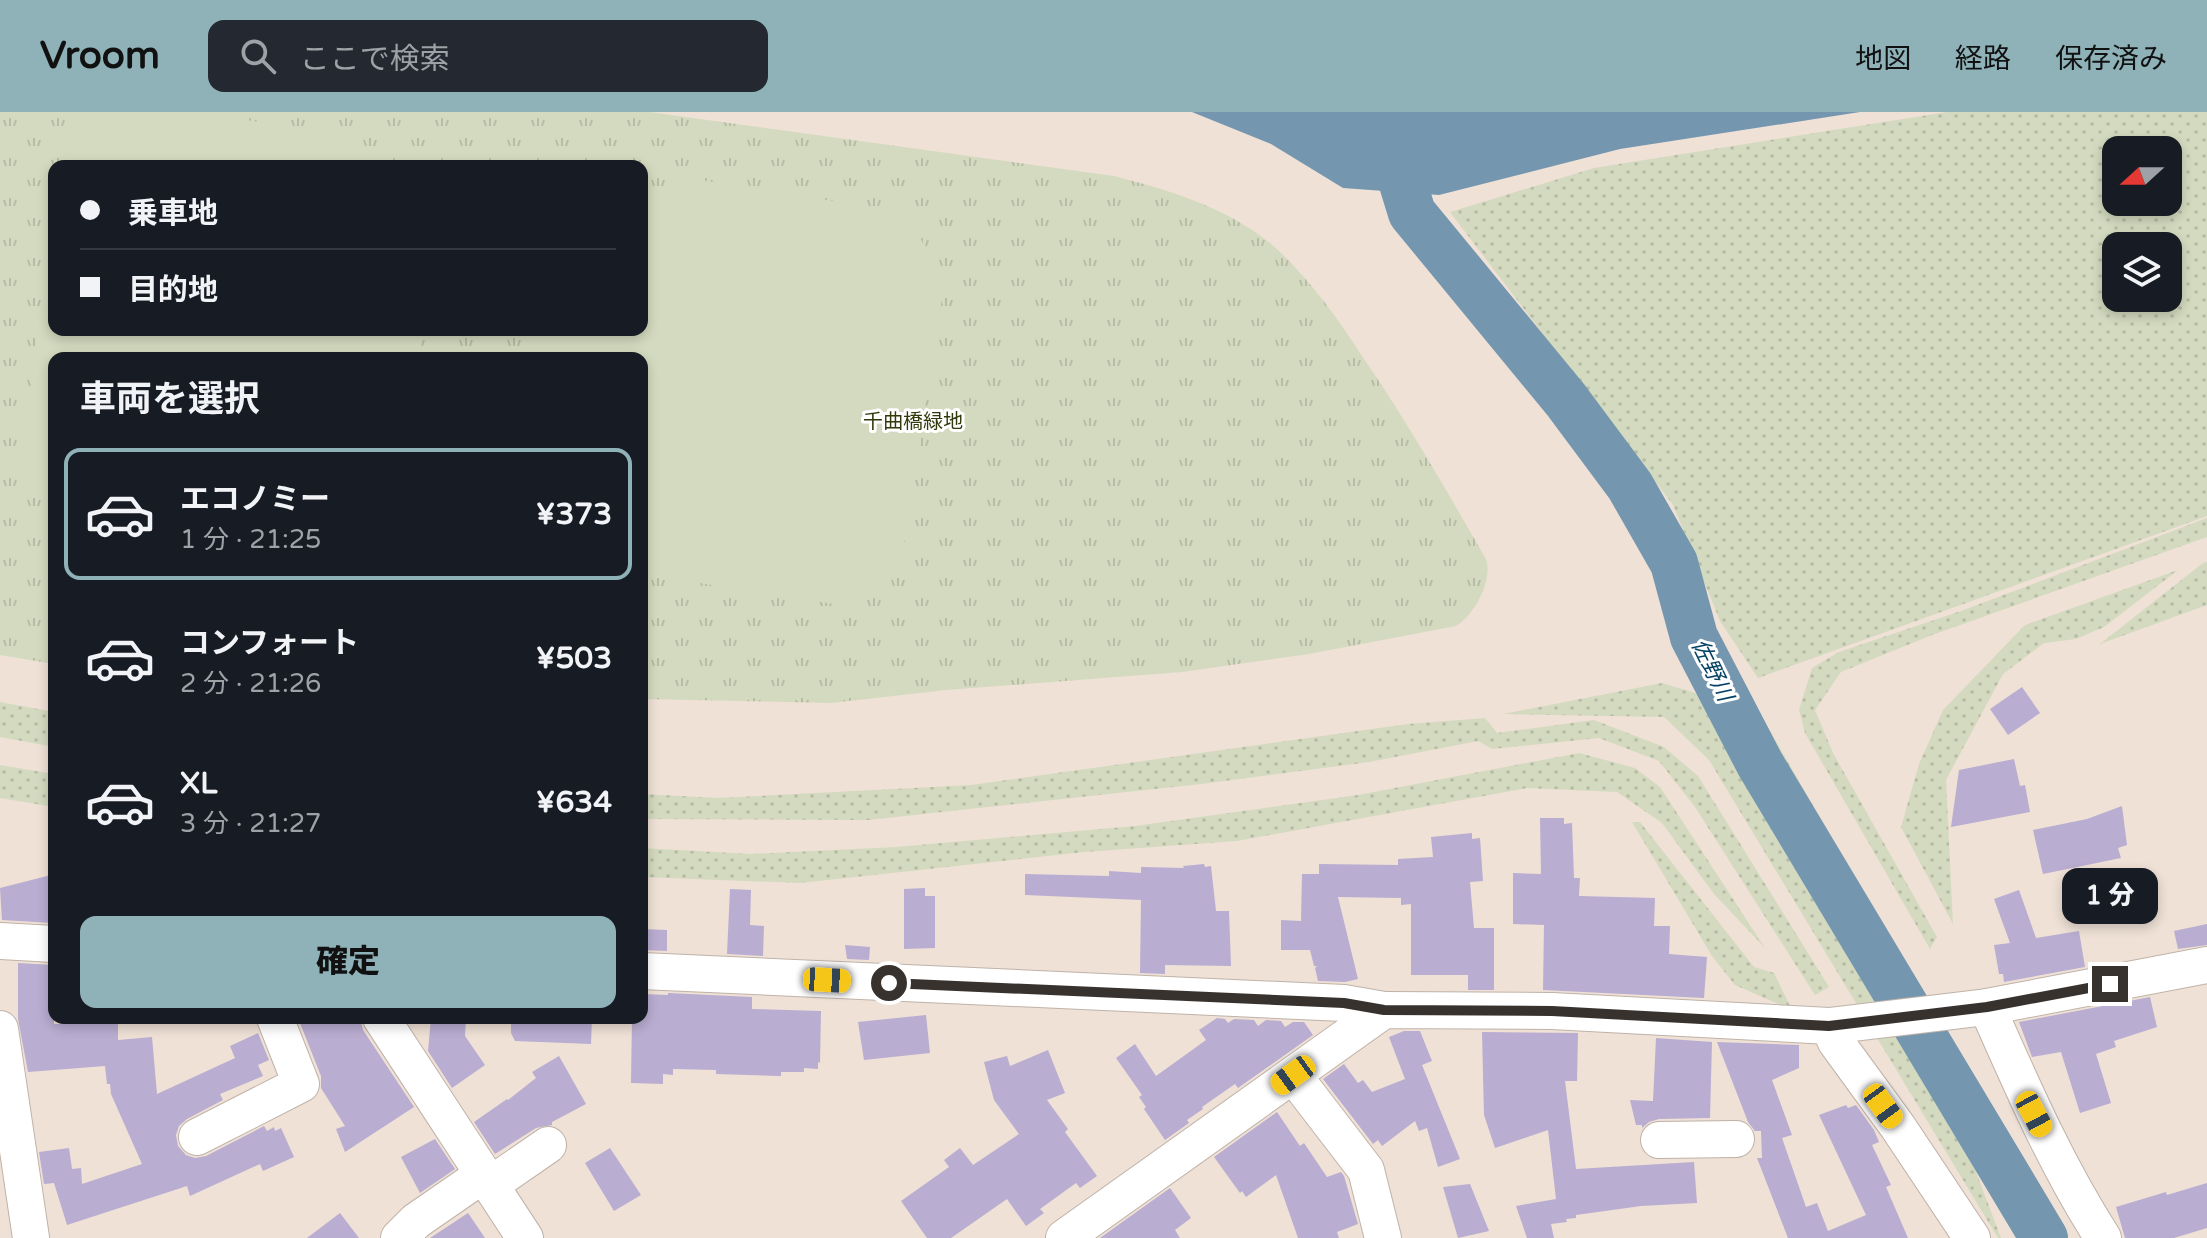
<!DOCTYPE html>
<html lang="ja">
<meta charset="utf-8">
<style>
:root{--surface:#171b24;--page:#242831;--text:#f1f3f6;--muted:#9ea1a6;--line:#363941;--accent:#8eb2b8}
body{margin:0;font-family:"Varela Round","Noto Sans JP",sans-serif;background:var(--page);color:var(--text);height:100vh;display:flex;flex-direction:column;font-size:30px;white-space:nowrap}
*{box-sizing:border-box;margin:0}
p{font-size:26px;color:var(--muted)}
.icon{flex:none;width:44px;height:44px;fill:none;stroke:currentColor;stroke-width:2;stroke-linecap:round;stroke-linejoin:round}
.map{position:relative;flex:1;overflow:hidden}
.drawer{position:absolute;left:48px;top:240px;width:600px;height:672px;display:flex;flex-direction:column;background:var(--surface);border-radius:16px;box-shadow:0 4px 12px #0003}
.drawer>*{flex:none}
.banner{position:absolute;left:48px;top:48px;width:600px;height:176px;border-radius:16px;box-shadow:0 4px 12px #0003;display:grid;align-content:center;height:176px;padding:0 32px;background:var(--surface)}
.needle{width:52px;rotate:249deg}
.fabs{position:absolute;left:2102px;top:24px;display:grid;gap:16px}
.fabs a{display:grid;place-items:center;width:80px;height:80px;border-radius:16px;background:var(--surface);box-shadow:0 4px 12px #0003;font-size:40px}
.end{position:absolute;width:36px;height:36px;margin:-18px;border:10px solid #37322e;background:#fff;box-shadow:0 0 0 4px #fff}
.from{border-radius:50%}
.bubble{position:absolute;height:56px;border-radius:16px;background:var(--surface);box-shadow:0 4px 12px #0003;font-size:26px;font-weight:800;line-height:56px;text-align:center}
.car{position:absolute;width:24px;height:48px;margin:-24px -12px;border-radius:10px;box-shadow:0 0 6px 2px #0007;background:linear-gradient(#f5c518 24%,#345 0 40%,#f5c518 0 76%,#345 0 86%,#f5c518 0)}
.banner b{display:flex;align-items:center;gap:28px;height:76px;font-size:30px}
.banner b+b{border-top:2px solid var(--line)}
.banner i{width:20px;height:20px;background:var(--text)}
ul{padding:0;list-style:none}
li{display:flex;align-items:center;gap:24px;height:132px;margin:0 16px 12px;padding:0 16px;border:4px solid transparent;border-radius:16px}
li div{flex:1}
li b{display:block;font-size:30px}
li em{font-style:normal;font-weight:800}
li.active{border-color:var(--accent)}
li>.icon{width:72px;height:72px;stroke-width:1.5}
h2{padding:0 32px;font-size:36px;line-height:96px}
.button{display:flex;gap:16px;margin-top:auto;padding:16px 32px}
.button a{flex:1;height:92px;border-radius:16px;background:var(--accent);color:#111;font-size:32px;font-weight:800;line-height:92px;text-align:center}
header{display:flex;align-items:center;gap:48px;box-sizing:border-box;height:112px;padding:0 40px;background:var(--accent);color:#111}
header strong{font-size:38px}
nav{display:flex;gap:44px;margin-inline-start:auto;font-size:28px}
.search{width:560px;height:72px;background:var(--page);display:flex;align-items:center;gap:20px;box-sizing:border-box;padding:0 28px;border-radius:16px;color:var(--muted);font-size:30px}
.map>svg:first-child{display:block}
</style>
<header>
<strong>Vroom</strong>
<div class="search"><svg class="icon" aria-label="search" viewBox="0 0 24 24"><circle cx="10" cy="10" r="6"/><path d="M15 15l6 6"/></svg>ここで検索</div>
<nav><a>地図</a><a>経路</a><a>保存済み</a></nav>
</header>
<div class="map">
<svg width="2207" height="1126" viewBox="0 0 2207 1126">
<defs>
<pattern id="grass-dots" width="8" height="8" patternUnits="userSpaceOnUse" patternTransform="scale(2)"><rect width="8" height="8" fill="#d4dabf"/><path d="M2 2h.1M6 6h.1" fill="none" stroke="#b7bca4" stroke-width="1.8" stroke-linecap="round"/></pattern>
<pattern id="park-tufts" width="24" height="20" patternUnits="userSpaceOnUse" patternTransform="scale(2)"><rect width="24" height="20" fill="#d4dabf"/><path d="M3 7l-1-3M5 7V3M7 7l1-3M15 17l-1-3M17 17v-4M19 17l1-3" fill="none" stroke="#b7bca4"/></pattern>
</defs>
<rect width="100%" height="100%" fill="#efe1d6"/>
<g fill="url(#grass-dots)" fill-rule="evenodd">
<path d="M1947 0H2207V404L1758 566 1720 509 1673 393 1450 100 1594 56ZM2116 38H2168V90H2116ZM2168 134V186H2116V134Z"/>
<polygon points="2207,406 2207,425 1932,523 1841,560 1815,598 1833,641 1937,825 1930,837 1805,621 1799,598 1812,556 1839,540 1961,499"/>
<polygon points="2207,450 2207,493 2100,532 2203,451"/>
<polygon points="2178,458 2104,515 2076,527 2044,531 2003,562 1946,668 1953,812 1901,715 1919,652 1943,598 2025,513"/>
<polygon points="1662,571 1759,600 1861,776 1932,923 1945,978 2001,1126 1998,1126 1709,648 1664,605 1503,602"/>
<polygon points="0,590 54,600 54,635 0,625"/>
<polygon points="1485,606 1497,621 1594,608 1664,635 1698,664 1829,875 1815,883 1695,695 1659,649 1599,626 1492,637 1478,629 1369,650 1201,672 868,708 642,707 642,682 719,686 971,673 1408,612"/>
<polygon points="1579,641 1635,656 1660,675 1765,836 1714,782 1662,711 1617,680 1527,676 1237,729 1084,740 800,771 642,765 642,736 751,742 896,735 1135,714 1358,683"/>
<polygon points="0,653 54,662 54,695 0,686"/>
<polygon points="1632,710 1640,710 1754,855 1774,861 1792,898 1735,873 1712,844"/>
</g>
<path fill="url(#park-tufts)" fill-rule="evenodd" d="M0 0H649L1114 64C1169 78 1225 95 1270 131 1305 161 1337 205 1362 244 1407 309 1446 378 1486 447 1493 468 1475 503 1456 514L1309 542 1182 560 946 578 831 591 642 587V246H54V552L0 543ZM54 54H642V218H54Z"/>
<g fill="#d4dabf">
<polygon points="67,0 183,0 335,20 382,54 60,54"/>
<polygon points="688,66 910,101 943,179 899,463 853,495 642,462 642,246 546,246 550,218 642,218 642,104"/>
<polygon points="54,97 54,218 423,218 420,246 54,246 54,384 17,379"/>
</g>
<polygon fill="#7596af" points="1192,0 1860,0 1620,37 1439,83 1343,76 1271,32"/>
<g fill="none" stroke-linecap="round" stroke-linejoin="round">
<polyline stroke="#7596af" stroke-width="48" points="1381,0 1412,101 1566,288 1630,374 1674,451 1694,525 1760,652 2044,1126"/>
</g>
<g fill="#b9add1">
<polygon points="2022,575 2040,601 2008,623 1990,597"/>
<polygon points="2014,647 2020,674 2025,673 2030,700 1951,715 1959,658"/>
<polygon points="2122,694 2127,733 2118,736 2121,746 2043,762 2033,718 2087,707"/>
<polygon points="1540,706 1564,706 1564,712 1572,711 1574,766 1580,766 1579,784 1655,786 1654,814 1670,814 1669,842 1707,845 1704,886 1543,878 1544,813 1513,812 1513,761 1541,762"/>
<polygon points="1472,721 1472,727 1480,726 1483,769 1470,770 1474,816 1494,816 1494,878 1468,878 1468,863 1411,863 1411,792 1401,793 1401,786 1338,785 1358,867 1345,870 1318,869 1315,856 1317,854 1314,854 1310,838 1281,838 1281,808 1301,809 1302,762 1319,762 1319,752 1398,753 1398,747 1433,745 1431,725"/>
<polygon points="1204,752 1205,755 1211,754 1216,799 1229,799 1231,854 1165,853 1165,862 1140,861 1141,788 1025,783 1025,762 1109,764 1109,759 1141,761 1141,755 1184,756 1183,754"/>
<polygon points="51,763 51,811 2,808 0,776"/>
<polygon points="2139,775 2144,798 2123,803 2118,780"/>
<polygon points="925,776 925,784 935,784 935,836 904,837 904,777"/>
<polygon points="730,777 751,778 750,813 764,814 763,844 727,842"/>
<polygon points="2019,778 2036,826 2079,819 2085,855 2004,870 2003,862 1999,862 1994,833 2010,831 1994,787"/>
<polygon points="2207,812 2207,833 2178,837 2174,819"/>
<polygon points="642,817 667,818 667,839 642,838"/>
<polygon points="845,833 870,835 869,848 847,847"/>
<polygon points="18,851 54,853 54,912 118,911 118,928 152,925 157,982 235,946 230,934 258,921 269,948 258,953 263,964 220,982 223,988 187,1007 179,1014 176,1023 178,1034 186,1043 195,1046 206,1044 264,1014 267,1019 274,1015 275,1019 281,1016 294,1045 263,1059 260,1052 190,1084 187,1074 67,1113 54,1071 44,1072 39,1040 69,1036 72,1057 81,1056 82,1072 142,1052 111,982 110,972 107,972 105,954 28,960 18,907"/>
<polygon points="668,881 752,885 752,897 821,899 820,951 818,950 818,957 804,956 804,960 781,960 781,964 716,962 716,958 673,957 673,963 663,962 663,972 631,971 632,906 642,906 642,882 668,883"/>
<polygon points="2150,885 2157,915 2114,929 2116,935 2096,942 2111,991 2080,1001 2061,940 2032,945 2019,910"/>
<polygon points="926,903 930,941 864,948 858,910"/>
<polygon points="298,906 360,906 363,918 414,995 345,1040 336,1017 345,1014 321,976 321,964"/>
<polygon points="431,906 466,906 465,924 485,953 452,976 428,939"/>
<polygon points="511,906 592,906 591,932 515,929 511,921"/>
<polygon points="1217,906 1225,907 1228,911 1234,907 1254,908 1258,914 1266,908 1281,909 1285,915 1293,910 1304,910 1313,923 1238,976 1235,972 1202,995 1203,997 1187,1008 1189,1011 1165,1028 1144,997 1146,995 1139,985 1142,983 1116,946 1135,932 1156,964 1206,928 1199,918"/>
<polygon points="1404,919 1420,919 1432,949 1422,953 1460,1047 1438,1055 1427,1016 1419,1019 1415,1009 1382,1034 1378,1028 1373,1032 1323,967 1344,952 1358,971 1363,968 1372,980 1405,967 1389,925"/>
<polygon points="1482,920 1578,921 1577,969 1565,969 1576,1057 1694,1050 1697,1091 1641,1094 1576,1103 1576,1106 1566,1107 1567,1110 1551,1112 1554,1126 1527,1126 1516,1094 1556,1087 1548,1018 1495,1036 1484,1003"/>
<polygon points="1656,926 1712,930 1710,1006 1659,1007 1649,1010 1642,1016 1642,1013 1636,1013 1630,988 1653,989"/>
<polygon points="1717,930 1799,933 1799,956 1772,968 1792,1023 1782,1026 1806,1095 1817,1091 1828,1119 1866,1103 1819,1003 1846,993 1848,996 1856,993 1874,1018 1879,1030 1872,1033 1891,1073 1886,1075 1908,1126 1788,1126 1757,1046 1762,1046 1761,1019 1755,1019 1748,1010"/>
<polygon points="1048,938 1065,981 1047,988 1068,1017 1065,1020 1097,1064 1080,1076 1076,1071 1040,1097 1044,1101 1026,1114 1007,1087 951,1126 927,1126 901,1089 949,1055 944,1048 960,1036 973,1053 1019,1022 994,988 984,950 1007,944 1010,954"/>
<polygon points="559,944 586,992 552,1010 552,1013 536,1016 495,1042 474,1010 507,987 508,988 536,966 532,960"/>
<polygon points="1277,1000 1300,1034 1304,1031 1327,1065 1341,1060 1344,1064 1358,1112 1337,1120 1339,1126 1298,1126 1276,1063 1246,1085 1242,1079 1240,1081 1214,1045"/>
<polygon points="435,1027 455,1057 420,1081 401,1045"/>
<polygon points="610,1036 641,1083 614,1099 585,1051"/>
<polygon points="2207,1071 2207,1116 2174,1126 2125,1126 2116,1095 2166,1080 2167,1083"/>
<polygon points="1470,1072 1489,1119 1458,1126 1443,1075"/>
<polygon points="1170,1076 1191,1106 1175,1118 1180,1126 1100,1126"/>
<polygon points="340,1101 359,1126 307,1126"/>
<polygon points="468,1101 485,1126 430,1126"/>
</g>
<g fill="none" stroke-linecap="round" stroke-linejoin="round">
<g stroke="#bfb2a8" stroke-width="38">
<g id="minor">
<polyline points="0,829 54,832"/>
<polyline points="642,859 1344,891 1384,898"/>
<path d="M1987 895C2022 974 2056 1053 2103 1126"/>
<polyline points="381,906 525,1126"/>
<polyline points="1829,914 1836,930 1898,1015 1972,1126"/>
<polyline points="0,917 31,1126"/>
<polyline points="1293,963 1366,1058 1383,1126"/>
<polyline points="197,1025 301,972 275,906"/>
<polyline points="1659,1028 1736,1027"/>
<polyline points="490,1073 548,1033"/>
<polyline points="399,1126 416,1109 484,1062"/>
<polyline points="1064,1126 1384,898 1552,899 1829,914 1987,895 2207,853"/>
</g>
</g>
<use href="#minor" stroke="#fff" stroke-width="36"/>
</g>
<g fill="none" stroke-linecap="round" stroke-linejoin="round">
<polyline stroke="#37322e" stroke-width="10" points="889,871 1344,891 1384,898 1552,899 1829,914 1987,895 2110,872"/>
</g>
<g text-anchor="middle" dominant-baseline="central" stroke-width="6" stroke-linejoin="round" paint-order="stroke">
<g font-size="20" fill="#33390b" stroke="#fff">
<text x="913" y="310">千曲橋緑地</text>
</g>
<g font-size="22" font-style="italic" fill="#054365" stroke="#fff">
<text transform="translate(1712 558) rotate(64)">佐野川</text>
</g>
</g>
</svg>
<div class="fabs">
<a><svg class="needle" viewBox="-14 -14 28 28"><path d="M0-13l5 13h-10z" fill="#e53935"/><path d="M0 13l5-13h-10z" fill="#9ea1a6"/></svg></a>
<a><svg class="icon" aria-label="layers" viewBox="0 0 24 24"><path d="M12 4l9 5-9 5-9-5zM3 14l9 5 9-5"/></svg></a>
</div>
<i class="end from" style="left:889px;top:871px"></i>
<i class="end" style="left:2110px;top:872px"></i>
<div class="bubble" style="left:2062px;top:756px;width:96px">1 分</div>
<i class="car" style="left:827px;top:868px;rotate:93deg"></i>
<i class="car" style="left:1293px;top:963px;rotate:234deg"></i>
<i class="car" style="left:1883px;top:994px;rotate:144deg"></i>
<i class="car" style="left:2034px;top:1002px;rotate:152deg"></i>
<div class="banner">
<b><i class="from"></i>乗車地</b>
<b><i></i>目的地</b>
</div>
<section class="drawer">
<h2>車両を選択</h2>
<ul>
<li class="active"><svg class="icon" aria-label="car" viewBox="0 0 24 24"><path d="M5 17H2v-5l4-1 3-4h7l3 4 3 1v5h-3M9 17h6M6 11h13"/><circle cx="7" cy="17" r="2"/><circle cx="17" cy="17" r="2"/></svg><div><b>エコノミー</b><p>1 分 · 21:25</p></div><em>¥373</em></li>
<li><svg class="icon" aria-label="car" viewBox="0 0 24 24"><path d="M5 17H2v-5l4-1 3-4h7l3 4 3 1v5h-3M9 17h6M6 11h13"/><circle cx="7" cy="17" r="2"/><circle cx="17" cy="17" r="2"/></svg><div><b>コンフォート</b><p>2 分 · 21:26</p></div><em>¥503</em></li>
<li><svg class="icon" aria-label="car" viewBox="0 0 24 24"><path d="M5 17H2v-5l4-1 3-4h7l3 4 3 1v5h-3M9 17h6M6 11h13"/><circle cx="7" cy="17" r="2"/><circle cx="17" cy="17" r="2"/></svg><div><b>XL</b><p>3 分 · 21:27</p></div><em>¥634</em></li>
</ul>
<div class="button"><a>確定</a></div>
</section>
</div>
